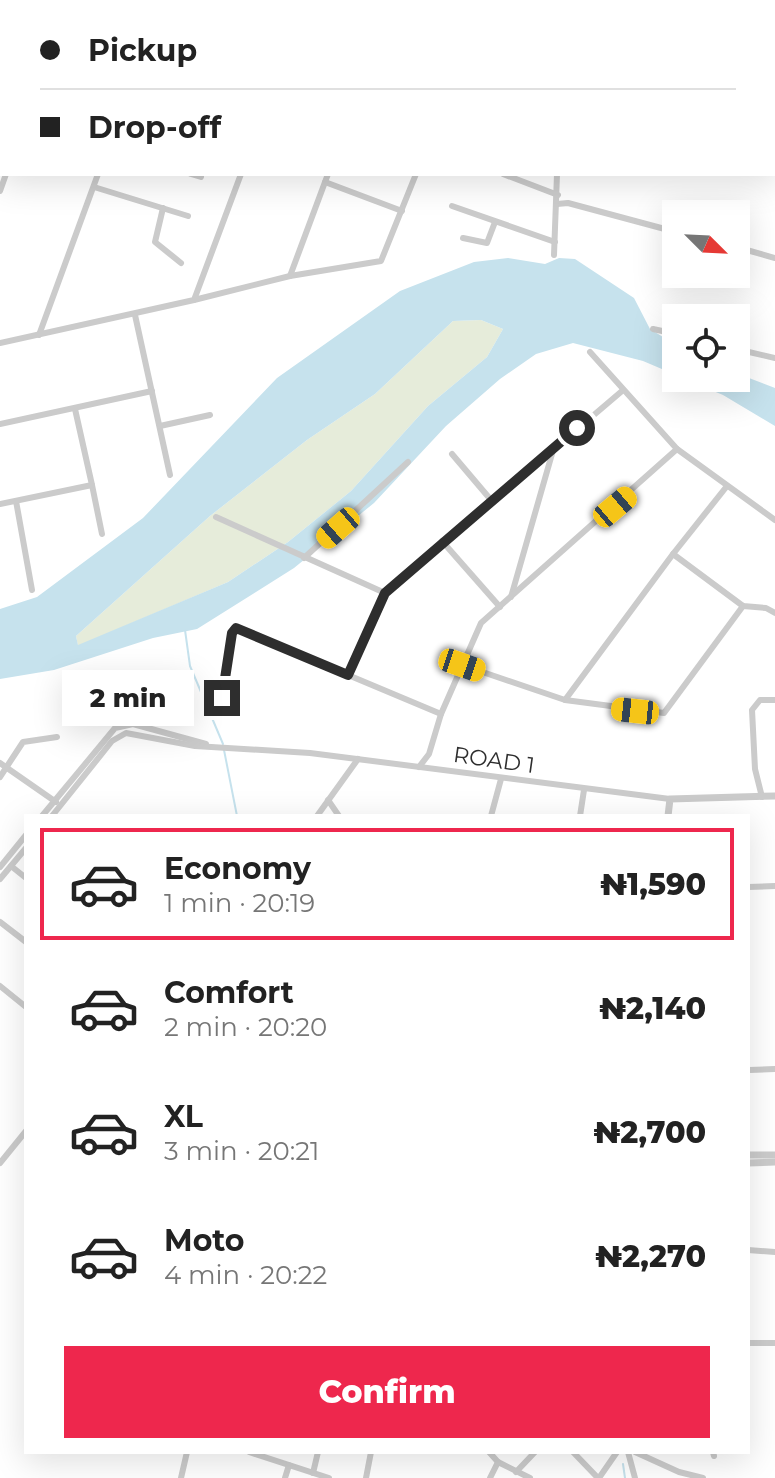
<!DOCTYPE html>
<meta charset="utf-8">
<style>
:root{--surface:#fff;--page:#f6f6f6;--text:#222;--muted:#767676;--line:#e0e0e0;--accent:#ee274d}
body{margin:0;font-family:Montserrat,sans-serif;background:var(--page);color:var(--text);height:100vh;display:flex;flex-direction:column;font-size:30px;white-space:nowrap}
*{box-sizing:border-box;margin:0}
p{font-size:26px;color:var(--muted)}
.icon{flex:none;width:44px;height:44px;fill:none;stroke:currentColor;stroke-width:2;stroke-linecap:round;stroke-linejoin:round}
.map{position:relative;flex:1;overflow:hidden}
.side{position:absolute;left:24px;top:814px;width:726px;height:640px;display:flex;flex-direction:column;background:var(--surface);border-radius:0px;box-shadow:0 8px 32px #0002}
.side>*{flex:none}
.top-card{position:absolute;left:0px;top:0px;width:776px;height:176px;box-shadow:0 8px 32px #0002;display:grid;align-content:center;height:176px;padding:0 40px;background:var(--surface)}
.needle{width:52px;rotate:114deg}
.controls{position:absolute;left:662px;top:200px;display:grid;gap:16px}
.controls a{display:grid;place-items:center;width:88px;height:88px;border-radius:0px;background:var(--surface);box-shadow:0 8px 32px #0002;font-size:40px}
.end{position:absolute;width:36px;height:36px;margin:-18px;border:10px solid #2e2e2e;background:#fff;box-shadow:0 0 0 4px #fff}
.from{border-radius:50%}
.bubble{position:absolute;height:56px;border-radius:0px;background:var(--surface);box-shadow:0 8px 32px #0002;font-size:26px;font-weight:800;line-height:56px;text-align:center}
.car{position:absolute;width:24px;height:48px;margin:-24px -12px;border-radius:10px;box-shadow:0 0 6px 2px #0007;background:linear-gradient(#f5c518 24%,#345 0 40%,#f5c518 0 76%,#345 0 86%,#f5c518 0)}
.top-card b{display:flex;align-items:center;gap:28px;height:76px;font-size:30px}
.top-card b+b{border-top:2px solid var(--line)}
.top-card i{width:20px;height:20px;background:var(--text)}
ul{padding:14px 0 0;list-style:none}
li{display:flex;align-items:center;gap:24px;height:112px;margin:0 16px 12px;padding:0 24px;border:4px solid transparent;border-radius:0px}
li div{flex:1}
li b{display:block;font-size:30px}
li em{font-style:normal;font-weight:800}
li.selected{border-color:var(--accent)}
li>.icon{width:72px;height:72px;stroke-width:1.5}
.primary-button{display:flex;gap:16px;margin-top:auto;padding:16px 40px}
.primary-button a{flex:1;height:92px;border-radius:0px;background:var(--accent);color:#fff;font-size:32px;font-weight:800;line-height:92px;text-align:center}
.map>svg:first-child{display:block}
</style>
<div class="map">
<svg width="775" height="1478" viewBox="0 0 775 1478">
<rect width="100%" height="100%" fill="#fff"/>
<polygon fill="#e6ecda" points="481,320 503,329 487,357 428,406 351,491 288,542 228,582 78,646 76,636 210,516 307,440 375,394 453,321"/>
<g fill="#c6e2ed" fill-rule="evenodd">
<path d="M508 258 545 264 559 258 575 259 634 298 650 329 676 345V375L643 361 573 343 536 354 500 379 446 426 374 503 294 568 197 629 153 638 54 670 0 679V609L37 597 143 518 277 378 400 291 474 262ZM481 320 503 329 487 357 428 406 351 491 288 542 228 582 78 645 76 636 210 516 307 440 375 394 453 321Z"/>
<polygon points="736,373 775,388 775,426 723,395 682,378 736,378"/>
</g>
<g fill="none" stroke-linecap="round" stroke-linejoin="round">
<g stroke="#c6e2ed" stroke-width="2">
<polyline points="185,630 190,666 223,744"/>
<polyline points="224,750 237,816"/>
<polyline points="623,1464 625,1478"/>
</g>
<g stroke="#cbcbcb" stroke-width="6">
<polyline points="171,0 177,2"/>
<polyline points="286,0 291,2"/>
<polyline points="348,0 353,2"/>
<polyline points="515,0 521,2"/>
<polyline points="535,0 535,2"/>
<polyline points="550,0 550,2"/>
<polyline points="637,0 637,2"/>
<polyline points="161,2 162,0"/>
<polyline points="305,2 306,0"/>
<polyline points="0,73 2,73"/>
<polyline points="774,77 775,78"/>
<polyline points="774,110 775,106"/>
<polyline points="774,166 775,167"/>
<polyline points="191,174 201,177"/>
<polyline points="503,174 558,195"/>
<polyline points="325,182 402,211"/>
<polyline points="94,187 188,216"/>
<polyline points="0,191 6,174"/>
<polyline points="557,204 568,203 676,232"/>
<polyline points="452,206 555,242"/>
<polyline points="163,208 155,242 181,263"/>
<polyline points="463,238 487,243 495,222"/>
<polyline points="736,247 775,258"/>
<polyline points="554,255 557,174"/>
<polyline points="290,276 328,174"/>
<polyline points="194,300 290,276 381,261 416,174"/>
<polyline points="135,315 170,475"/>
<polyline points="653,329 676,334"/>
<polyline points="39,335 98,174"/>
<polyline points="0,343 194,300 241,174"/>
<polyline points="736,349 775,358"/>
<polyline points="0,424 152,391"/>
<polyline points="160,426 210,415"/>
<polyline points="677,449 775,520"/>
<polyline points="452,454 491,500"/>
<polyline points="92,485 102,534"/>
<polyline points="16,501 32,590"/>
<polyline points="0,504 92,485 75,409"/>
<polyline points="216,517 385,593"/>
<polyline points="442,541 500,607"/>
<polyline points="673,554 727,486"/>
<polyline points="304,558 408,462"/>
<polyline points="511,597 554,447"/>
<polyline points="462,665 565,700 673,554 743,606 766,608 775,613"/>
<polyline points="222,698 232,633 236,628 348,675"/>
<polyline points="565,700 664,713 743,606"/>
<polyline points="441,714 348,675 385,593 622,391"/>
<polyline points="0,763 56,802"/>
<polyline points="419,767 429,754 441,714 481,623 677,449 590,352"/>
<polyline points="0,777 23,742 57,737"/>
<polyline points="762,797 755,769 752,710 760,700 775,700"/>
<polyline points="328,800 339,816"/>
<polyline points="42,816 115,728 133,724 206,744"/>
<polyline points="52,816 112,741 126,733 195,746 310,753 670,799"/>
<polyline points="317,816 358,759"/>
<polyline points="491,816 501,779"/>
<polyline points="580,816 584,790"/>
<polyline points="11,866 26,878"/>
<polyline points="0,867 26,835"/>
<polyline points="0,879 26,848"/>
<polyline points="748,887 775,886"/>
<polyline points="0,922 26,942"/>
<polyline points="0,986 26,1007"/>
<polyline points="749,1070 775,1069"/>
<polyline points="0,1163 26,1131"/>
<polyline points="748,1250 775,1252"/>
<polyline points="748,1343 775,1343"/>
<polyline points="249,1452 329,1478"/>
<polyline points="489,1452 498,1462 530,1478"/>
<polyline points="573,1452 598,1478"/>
<polyline points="628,1452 635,1478"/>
<polyline points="635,1452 679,1472 703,1478"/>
<polyline points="713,1452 714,1456"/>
<polyline points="516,1472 535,1452"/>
<polyline points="313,1473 318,1452"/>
<polyline points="181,1478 187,1452"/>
<polyline points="285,1478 289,1465"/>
<polyline points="366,1478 371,1452"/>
<polyline points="490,1478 498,1462"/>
<polyline points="599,1478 617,1452"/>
</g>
<g stroke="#cbcbcb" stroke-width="7">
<polyline points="668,816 670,799 775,796"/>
<polyline points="748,1155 775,1155"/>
<polyline points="748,1163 775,1162"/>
</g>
</g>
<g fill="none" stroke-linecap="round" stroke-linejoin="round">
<polyline stroke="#2e2e2e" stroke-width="10" points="222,698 232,633 236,628 348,675 385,593 577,428"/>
</g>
<g text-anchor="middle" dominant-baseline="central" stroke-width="8" stroke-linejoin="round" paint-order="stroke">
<g font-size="22" fill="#2e2e2e" stroke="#fff">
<text transform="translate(494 760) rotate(8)">ROAD 1</text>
</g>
</g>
</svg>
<div class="controls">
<a><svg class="needle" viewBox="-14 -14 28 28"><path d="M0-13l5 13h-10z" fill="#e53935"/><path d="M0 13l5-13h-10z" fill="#767676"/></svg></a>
<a><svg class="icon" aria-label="locate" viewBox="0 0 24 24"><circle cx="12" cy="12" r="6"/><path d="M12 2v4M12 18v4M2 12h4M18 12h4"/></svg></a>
</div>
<i class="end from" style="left:577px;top:428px"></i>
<i class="end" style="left:222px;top:698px"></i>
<div class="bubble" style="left:62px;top:670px;width:132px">2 min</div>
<i class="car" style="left:615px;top:507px;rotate:50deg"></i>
<i class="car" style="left:338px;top:528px;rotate:229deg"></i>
<i class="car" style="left:462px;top:665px;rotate:109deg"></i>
<i class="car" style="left:635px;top:711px;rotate:276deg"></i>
<div class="top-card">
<b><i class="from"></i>Pickup</b>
<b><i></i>Drop-off</b>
</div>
<section class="side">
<ul>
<li class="selected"><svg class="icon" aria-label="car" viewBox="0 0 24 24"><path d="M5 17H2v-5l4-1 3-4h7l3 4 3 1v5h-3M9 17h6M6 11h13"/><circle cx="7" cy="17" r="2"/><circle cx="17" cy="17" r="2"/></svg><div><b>Economy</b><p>1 min · 20:19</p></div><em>₦1,590</em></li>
<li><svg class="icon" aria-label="car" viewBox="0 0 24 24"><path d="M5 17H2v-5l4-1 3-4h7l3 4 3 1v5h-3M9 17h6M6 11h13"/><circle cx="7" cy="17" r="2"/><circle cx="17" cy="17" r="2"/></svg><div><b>Comfort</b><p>2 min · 20:20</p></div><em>₦2,140</em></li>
<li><svg class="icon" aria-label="car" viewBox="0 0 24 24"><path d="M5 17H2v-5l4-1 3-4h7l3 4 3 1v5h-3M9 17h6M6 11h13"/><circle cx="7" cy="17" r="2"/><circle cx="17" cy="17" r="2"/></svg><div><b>XL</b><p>3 min · 20:21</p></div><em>₦2,700</em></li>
<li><svg class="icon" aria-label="car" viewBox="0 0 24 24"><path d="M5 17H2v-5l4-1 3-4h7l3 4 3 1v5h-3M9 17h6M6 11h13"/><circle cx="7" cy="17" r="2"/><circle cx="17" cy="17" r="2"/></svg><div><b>Moto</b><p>4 min · 20:22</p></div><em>₦2,270</em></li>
</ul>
<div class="primary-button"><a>Confirm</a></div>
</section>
</div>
